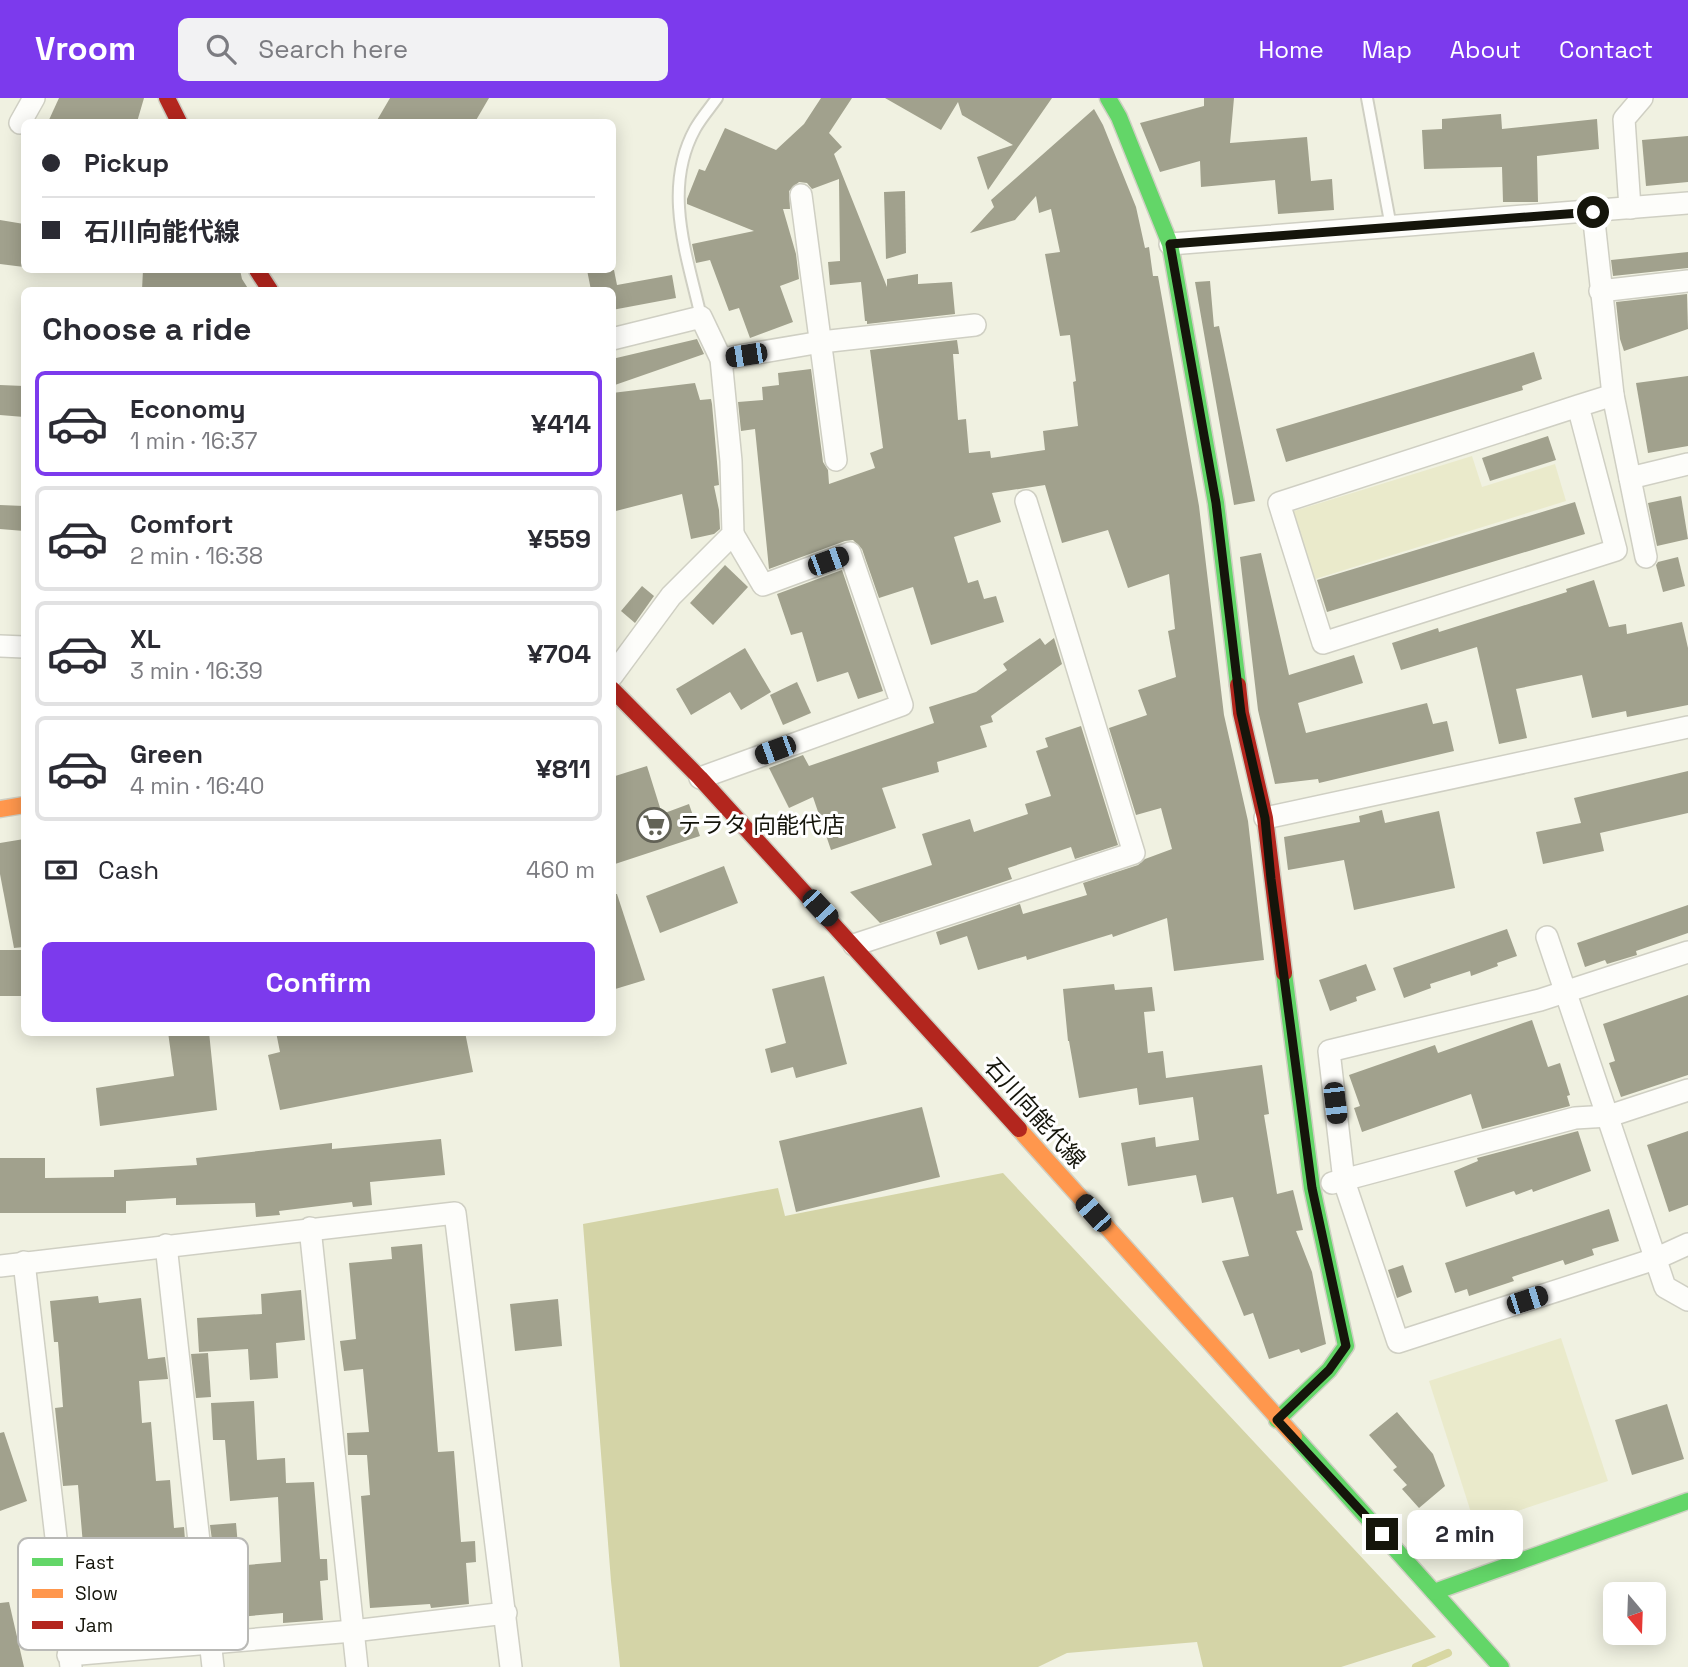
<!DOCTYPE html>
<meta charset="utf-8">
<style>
:root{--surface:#fff;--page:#f2f2f3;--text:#2b2b33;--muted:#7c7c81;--line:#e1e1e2;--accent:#7c3aed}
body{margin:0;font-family:"Space Grotesk","Noto Sans JP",sans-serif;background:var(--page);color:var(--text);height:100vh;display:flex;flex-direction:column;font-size:26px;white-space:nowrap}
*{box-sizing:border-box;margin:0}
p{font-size:23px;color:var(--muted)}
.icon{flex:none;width:38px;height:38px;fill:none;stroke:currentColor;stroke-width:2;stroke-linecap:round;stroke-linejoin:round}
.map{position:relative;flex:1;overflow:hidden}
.panel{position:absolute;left:21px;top:189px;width:595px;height:749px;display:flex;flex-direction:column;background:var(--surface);border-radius:10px;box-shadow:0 4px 18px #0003}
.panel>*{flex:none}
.hud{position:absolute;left:21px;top:21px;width:595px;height:154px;border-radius:10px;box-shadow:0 4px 18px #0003;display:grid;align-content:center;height:154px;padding:0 21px;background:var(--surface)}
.needle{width:46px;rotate:161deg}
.buttons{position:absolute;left:1603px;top:1484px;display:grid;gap:14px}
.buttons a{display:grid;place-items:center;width:63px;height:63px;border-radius:10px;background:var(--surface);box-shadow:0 4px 18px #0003;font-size:35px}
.end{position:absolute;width:32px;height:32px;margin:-16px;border:9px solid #15150b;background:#fff;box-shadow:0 0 0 4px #fff}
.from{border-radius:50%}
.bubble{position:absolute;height:49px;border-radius:10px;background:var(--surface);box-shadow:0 4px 18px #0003;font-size:23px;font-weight:700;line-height:49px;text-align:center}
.car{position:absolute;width:21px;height:42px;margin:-21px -10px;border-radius:9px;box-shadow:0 0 5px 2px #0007;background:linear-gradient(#222 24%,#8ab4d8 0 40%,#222 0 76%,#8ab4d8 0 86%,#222 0)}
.hud b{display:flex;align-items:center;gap:24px;height:66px;font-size:26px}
.hud b+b{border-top:2px solid var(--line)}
.hud i{width:18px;height:18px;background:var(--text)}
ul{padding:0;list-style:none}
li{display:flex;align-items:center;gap:21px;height:105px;margin:0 14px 10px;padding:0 7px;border:4px solid var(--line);border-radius:10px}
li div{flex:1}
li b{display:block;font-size:26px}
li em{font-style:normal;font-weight:700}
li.selected{border-color:var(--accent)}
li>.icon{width:63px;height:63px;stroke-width:1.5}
h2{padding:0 21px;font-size:32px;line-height:84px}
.pay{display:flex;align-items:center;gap:18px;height:77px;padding:0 21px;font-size:26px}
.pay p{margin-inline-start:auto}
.primary-button{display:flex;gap:14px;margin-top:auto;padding:14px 21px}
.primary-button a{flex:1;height:80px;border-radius:10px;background:var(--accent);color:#fff;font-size:28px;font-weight:700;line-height:80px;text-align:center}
header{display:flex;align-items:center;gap:42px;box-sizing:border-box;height:98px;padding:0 35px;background:var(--accent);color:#fff}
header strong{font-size:33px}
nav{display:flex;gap:38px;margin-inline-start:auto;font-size:24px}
.search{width:490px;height:63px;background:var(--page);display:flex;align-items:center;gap:18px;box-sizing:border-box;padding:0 24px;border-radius:10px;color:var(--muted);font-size:26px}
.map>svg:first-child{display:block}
</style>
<header>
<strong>Vroom</strong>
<div class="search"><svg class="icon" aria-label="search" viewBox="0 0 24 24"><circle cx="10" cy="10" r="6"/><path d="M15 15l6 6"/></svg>Search here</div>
<nav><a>Home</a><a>Map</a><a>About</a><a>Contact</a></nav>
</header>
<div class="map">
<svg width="1688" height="1569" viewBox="0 0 1688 1569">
<rect width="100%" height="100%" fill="#f0f1e1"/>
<g fill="#eaeacb">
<polygon points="1472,358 1482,389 1555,366 1566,403 1312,482 1291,414"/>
<polygon points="1561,1240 1608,1383 1475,1427 1429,1283"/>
</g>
<polygon fill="#d4d4a7" points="1003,1075 1436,1539 1341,1569 1203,1569 1197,1544 1067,1555 1038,1569 620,1569 611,1483 583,1126 778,1090 785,1118"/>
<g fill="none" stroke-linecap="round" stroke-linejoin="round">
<polyline stroke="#d8d7a2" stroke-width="8" points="1416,1569 1448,1555"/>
</g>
<g fill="#a1a18d">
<polygon points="59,0 144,0 137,24 48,24"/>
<polygon points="390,0 489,0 475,24 376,24"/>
<polygon points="821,0 852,0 829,35 842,49 834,56 887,189 887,181 918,176 918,186 952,184 955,216 867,226 867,223 865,223 861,184 830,187 828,164 840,163 839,81 812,91 807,85 799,84 789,93 790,111 783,111 796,156 799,181 780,188 793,224 750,240 739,210 729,213 710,162 696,165 692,146 754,133 687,106 687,101 699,71 705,73 725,30 776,52 804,26"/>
<polygon points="885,0 1052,0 988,92 977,59 1013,47 962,17 958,4 941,32"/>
<polygon points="1204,0 1234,0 1230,45 1307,39 1311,83 1332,81 1334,112 1278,116 1275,82 1201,89 1200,63 1160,74 1140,25 1204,8"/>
<polygon points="1094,11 1103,27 1136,109 1145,150 1149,149 1153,178 1158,178 1199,408 1224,617 1248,723 1264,862 1174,873 1167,820 1113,839 1112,836 1027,862 1026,858 978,872 967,838 940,847 936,834 1020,806 1023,816 1087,797 1083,785 1138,767 1145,761 1172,751 1161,710 1136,717 1109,630 1147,617 1138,592 1176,579 1168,533 1175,531 1169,476 1128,490 1108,432 1062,445 1045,387 992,395 1001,424 954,439 968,485 978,482 984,501 996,498 1004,524 931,547 913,489 879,500 862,451 853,442 845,443 769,471 755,331 741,333 738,304 763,302 762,289 779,287 778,275 811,271 823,364 828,372 829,386 875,370 870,355 883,350 870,252 957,242 959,256 953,256 958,322 966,321 969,355 990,353 991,360 1045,352 1043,333 1078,328 1073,284 1076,283 1070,237 1060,238 1045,156 1060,154 1051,111 1039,115 1036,98 1015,122 970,135 994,109 991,102"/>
<polygon points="1501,16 1502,31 1597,21 1599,51 1537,58 1538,104 1503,104 1502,69 1424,71 1422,32 1442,31 1442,21"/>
<polygon points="1688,38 1688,84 1646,88 1642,42"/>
<polygon points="905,93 906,155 886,161 884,94"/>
<polygon points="0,122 24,126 24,169 0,166"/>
<polygon points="1688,154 1688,170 1613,178 1611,162"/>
<polygon points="143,172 240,172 242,181 249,192 142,192"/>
<polygon points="587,172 614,172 617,187 672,177 676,200 612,212 612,192 591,192"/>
<polygon points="1210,183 1214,229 1219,228 1255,403 1234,407 1195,184"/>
<polygon points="1687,196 1688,231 1624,253 1620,241 1616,204"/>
<polygon points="697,241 704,256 612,288 612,261"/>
<polygon points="1534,254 1542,281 1522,288 1523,292 1286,364 1276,331"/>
<polygon points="1688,278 1688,348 1648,355 1636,285"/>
<polygon points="695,285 700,302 711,301 712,306 719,387 714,388 719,412 720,431 714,436 691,441 682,396 612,414 612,295"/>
<polygon points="0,287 24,288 24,319 0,317"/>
<polygon points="1548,338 1556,362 1490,383 1482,360"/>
<polygon points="1681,398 1688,441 1657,448 1648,405"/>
<polygon points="1575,404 1585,436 1327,514 1317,482"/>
<polygon points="0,407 24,408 24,433 0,431"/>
<polygon points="1261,455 1289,577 1354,557 1363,585 1298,605 1306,635 1427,605 1433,626 1447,623 1454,653 1319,685 1318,681 1275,686 1258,612 1240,459"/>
<polygon points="1678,459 1685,488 1663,494 1656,467 1658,464"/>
<polygon points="725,467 748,489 713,527 690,505"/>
<polygon points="842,472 883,593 858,601 848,574 817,584 802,534 791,537 777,496"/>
<polygon points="1594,482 1609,529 1626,526 1627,536 1682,524 1688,550 1688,607 1627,619 1626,613 1592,620 1582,577 1516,591 1527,640 1499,646 1477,549 1401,572 1392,545 1438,530 1439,534 1567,494 1566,491"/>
<polygon points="642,488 654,498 635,525 621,513"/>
<polygon points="1040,540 1045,547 1054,540 1062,566 991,618 993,624 980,628 987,649 937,664 939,674 882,690 896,730 831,752 813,699 789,710 769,670 803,657 809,668 934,625 929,609 976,594 1007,572 1003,566"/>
<polygon points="745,550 771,594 741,612 730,594 691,617 676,591"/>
<polygon points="797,584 811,615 783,627 770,597"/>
<polygon points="1081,628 1118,747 1075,761 1071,749 1008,770 1012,781 880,825 850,794 932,767 922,736 970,721 974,734 1028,716 1025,706 1051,698 1036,653 1048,649 1045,640"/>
<polygon points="647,668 662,716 689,706 700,738 612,767 612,679"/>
<polygon points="1688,673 1688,715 1600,735 1604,753 1543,766 1536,734 1581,725 1574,700"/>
<polygon points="1382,712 1385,725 1439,713 1455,790 1354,812 1344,762 1288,772 1284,739 1360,724 1359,718"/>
<polygon points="24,741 24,849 14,850 0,776 0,745"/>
<polygon points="724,768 738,805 660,835 646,798"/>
<polygon points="612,796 617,796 645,882 612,892"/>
<polygon points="1688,807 1688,835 1636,853 1637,857 1607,866 1605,862 1585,869 1577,845"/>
<polygon points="1507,831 1517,858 1497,865 1498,868 1471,878 1470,873 1430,886 1431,890 1404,900 1393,870"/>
<rect x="0" y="852" width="24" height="46"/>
<polygon points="1366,866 1376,892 1356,899 1357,903 1330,913 1319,882"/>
<polygon points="824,878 847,966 796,980 793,969 771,975 765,951 786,945 772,891"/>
<polygon points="1114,886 1115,892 1152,889 1155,913 1144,914 1148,955 1163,953 1166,980 1262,967 1269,1016 1264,1017 1277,1096 1293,1092 1303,1132 1296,1133 1312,1174 1326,1246 1301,1255 1299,1251 1269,1261 1253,1215 1244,1218 1222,1163 1249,1158 1233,1099 1202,1105 1196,1077 1128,1088 1121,1045 1155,1039 1156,1049 1199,1042 1193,999 1139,1007 1137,990 1079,1000 1069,943 1068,943 1063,891"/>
<polygon points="1688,897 1688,977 1621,999 1609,965 1615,963 1603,926"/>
<polygon points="1532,922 1548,969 1560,965 1570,997 1567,998 1570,1008 1482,1031 1471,996 1362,1034 1354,1010 1360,1008 1349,977 1435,947 1438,955"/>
<polygon points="168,934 209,934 217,1012 100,1028 96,990 174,978"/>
<polygon points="276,934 465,934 473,974 280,1012 268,957 280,954"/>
<polygon points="922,1009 940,1079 796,1114 779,1043"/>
<polygon points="1578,1033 1591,1073 1533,1094 1532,1091 1516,1097 1514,1093 1466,1109 1454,1073 1478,1063 1477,1060"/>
<polygon points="1688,1033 1688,1107 1669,1114 1647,1047"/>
<polygon points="441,1041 445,1077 370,1084 372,1107 353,1109 352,1104 279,1113 280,1117 256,1119 255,1105 176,1107 176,1100 126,1103 126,1115 0,1115 0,1060 45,1060 45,1080 114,1079 114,1072 197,1067 196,1060 332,1045 332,1051"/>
<polygon points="1609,1111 1619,1143 1592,1151 1594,1157 1565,1167 1563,1162 1512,1179 1514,1183 1469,1198 1467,1191 1455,1195 1445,1165"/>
<polygon points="422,1146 438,1354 454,1353 461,1444 475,1443 476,1464 466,1465 469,1506 431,1510 430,1506 370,1510 361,1398 370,1397 367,1357 348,1357 347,1335 369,1334 363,1271 344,1273 340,1243 356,1241 349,1165 392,1161 391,1149"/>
<polygon points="1403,1167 1412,1194 1397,1200 1388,1172"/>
<polygon points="301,1192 305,1242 276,1245 278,1280 250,1282 248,1251 199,1254 197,1220 262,1216 261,1196"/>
<polygon points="98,1198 99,1205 141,1200 148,1261 165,1259 168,1281 139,1283 142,1325 151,1324 156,1383 170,1382 174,1430 184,1429 190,1506 166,1508 169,1535 139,1538 134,1477 94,1480 91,1447 83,1447 78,1387 63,1388 55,1310 63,1309 58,1244 54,1244 50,1203"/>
<polygon points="558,1201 562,1248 515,1253 510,1206"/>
<polygon points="208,1255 211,1299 196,1300 191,1256"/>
<polygon points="254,1303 257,1362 285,1360 286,1385 314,1384 320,1461 327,1461 328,1482 320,1483 323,1522 283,1525 283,1515 238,1519 234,1468 281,1464 278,1399 230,1403 225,1342 213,1342 211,1305"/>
<polygon points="1667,1306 1684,1361 1632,1377 1615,1322"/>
<polygon points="1397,1314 1433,1356 1445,1388 1419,1410 1402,1391 1407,1387 1393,1372 1397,1369 1369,1337"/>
<polygon points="4,1334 27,1403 0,1413 0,1335"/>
<polygon points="236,1425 238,1448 213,1450 210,1427"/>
<polygon points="9,1504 24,1569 0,1569 0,1505"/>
</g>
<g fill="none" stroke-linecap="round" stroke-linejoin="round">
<g stroke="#cfcfc3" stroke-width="14">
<g id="lane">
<polyline points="1367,0 1391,129"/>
<path d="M701 219C687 157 662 91 695 31 701 20 710 10 717 0"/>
</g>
</g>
<g stroke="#cfcfc3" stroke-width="24">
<g id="street">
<polyline points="20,25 34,0"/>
<polyline points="801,97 836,362"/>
<polyline points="1630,110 1624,21 1642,0"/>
<polyline points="1593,114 1613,297 1646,459"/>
<polyline points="1170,146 1688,105"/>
<polyline points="1600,193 1688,183"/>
<polyline points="612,241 701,219 721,261 731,363 733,436 671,498 612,578"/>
<polyline points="721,261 821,244 975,227"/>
<polyline points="1578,308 1616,452 1323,545 1279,405 1578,308 1613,297"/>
<polyline points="1630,380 1688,366"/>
<polyline points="0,548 24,549"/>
<polyline points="700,680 902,607 850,455 763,487 733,436"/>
<polyline points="1265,720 1688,629"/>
<polyline points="1547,839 1665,1189 1688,1202"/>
<polyline points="854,847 1134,755 1026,403"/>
<polyline points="1688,854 1540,902 1329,953 1344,1083 1398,1244 1655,1161 1688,1146"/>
<polyline points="1332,1085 1575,1020 1609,1018 1688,992"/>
<polyline points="310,1130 357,1569"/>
<polyline points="166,1147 213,1569"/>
<polyline points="24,1164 71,1569"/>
<polyline points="0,1168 455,1115 511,1569"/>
<polyline points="68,1557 353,1533 506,1515"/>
</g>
</g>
<g stroke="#cfcfc3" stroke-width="19">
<g id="fast">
<polyline points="1108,0 1119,19 1170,146 1216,405 1238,587"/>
<polyline points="1277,1322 1329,1272 1346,1248 1312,1090 1284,875"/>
<polyline points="1294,1338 1501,1569"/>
<polyline points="1434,1494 1688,1403"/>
</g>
</g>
<g stroke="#cfcfc3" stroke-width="19">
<g id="slow">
<polyline points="0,711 24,707"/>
<polyline points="1019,1031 1294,1338"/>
</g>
</g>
<g stroke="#cfcfc3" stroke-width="19">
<g id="jam">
<polyline points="167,0 179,24"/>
<polyline points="257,172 270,192"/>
<polyline points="1238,587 1241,615 1265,720 1284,875"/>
<polyline points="612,591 700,680 1019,1031"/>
</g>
</g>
<use href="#lane" stroke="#fdfdfa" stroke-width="10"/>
<use href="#street" stroke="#fdfdfa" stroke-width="21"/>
<use href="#fast" stroke="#63d668" stroke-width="16"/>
<use href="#slow" stroke="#ff974d" stroke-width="16"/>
<use href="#jam" stroke="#b3261e" stroke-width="16"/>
</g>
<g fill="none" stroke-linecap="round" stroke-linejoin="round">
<polyline stroke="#15150b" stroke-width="9" points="1382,1436 1277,1322 1329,1272 1346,1248 1312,1090 1271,781 1265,720 1241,615 1216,405 1170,146 1593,114"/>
</g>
<defs>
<g id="supermarket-ring" transform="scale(1.75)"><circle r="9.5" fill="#fff" stroke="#626256" stroke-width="1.5"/><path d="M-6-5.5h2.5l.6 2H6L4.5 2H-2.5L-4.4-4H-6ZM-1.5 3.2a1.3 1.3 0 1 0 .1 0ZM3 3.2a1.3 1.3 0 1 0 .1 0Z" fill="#626256"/></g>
</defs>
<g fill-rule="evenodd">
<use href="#supermarket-ring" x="654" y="727"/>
</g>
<g text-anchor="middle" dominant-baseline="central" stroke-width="6" stroke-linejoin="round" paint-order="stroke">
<g font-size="23" fill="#15150b" stroke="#fff" text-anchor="start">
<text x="678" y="727">テラタ 向能代店</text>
</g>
<g font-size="23" fill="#15150b" stroke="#fff">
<text transform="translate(1035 1015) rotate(48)">石川向能代線</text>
</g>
</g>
<rect x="18" y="1440" width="230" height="112" rx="10" fill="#fff" stroke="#b9b9b6" stroke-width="2"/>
<rect x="32" y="1460" width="31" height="8" fill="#63d668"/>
<rect x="32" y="1491" width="31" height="9" fill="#ff974d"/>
<rect x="32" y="1523" width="31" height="8" fill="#b3261e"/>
<g font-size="19" fill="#15150b">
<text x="75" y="1471">Fast</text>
<text x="75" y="1502">Slow</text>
<text x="75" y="1534">Jam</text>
</g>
</svg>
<div class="buttons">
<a><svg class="needle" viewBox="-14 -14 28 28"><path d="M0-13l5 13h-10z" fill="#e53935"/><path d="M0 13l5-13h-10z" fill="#7c7c81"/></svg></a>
</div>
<i class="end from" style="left:1593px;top:114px"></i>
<i class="end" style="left:1382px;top:1436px"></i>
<div class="bubble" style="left:1407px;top:1412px;width:116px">2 min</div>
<i class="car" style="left:746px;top:257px;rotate:261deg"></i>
<i class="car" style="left:828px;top:463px;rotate:70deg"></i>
<i class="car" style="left:775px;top:652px;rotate:250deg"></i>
<i class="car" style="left:820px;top:810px;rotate:137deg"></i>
<i class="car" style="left:1335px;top:1005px;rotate:173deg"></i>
<i class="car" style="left:1093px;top:1115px;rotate:318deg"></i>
<i class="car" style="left:1527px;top:1202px;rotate:72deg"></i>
<div class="hud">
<b><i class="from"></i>Pickup</b>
<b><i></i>石川向能代線</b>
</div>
<section class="panel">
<h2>Choose a ride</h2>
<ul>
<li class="selected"><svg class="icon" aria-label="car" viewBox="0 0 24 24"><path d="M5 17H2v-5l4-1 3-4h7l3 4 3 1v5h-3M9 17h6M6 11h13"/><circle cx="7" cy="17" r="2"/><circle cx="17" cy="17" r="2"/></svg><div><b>Economy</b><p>1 min · 16:37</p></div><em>¥414</em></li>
<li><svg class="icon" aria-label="car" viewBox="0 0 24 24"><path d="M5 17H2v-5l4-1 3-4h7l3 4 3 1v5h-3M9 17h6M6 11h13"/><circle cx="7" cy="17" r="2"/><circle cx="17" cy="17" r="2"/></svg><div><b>Comfort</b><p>2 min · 16:38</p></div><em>¥559</em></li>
<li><svg class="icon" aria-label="car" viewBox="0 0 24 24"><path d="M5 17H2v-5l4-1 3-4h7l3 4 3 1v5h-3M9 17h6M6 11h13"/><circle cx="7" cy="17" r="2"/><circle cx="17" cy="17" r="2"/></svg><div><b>XL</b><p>3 min · 16:39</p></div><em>¥704</em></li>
<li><svg class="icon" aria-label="car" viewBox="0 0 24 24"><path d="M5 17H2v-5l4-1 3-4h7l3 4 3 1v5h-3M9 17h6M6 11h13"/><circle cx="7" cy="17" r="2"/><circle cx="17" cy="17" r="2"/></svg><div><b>Green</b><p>4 min · 16:40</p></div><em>¥811</em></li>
</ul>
<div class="pay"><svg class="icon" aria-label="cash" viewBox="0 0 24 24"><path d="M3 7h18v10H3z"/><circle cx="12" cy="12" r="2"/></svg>Cash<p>460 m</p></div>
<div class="primary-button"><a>Confirm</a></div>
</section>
</div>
